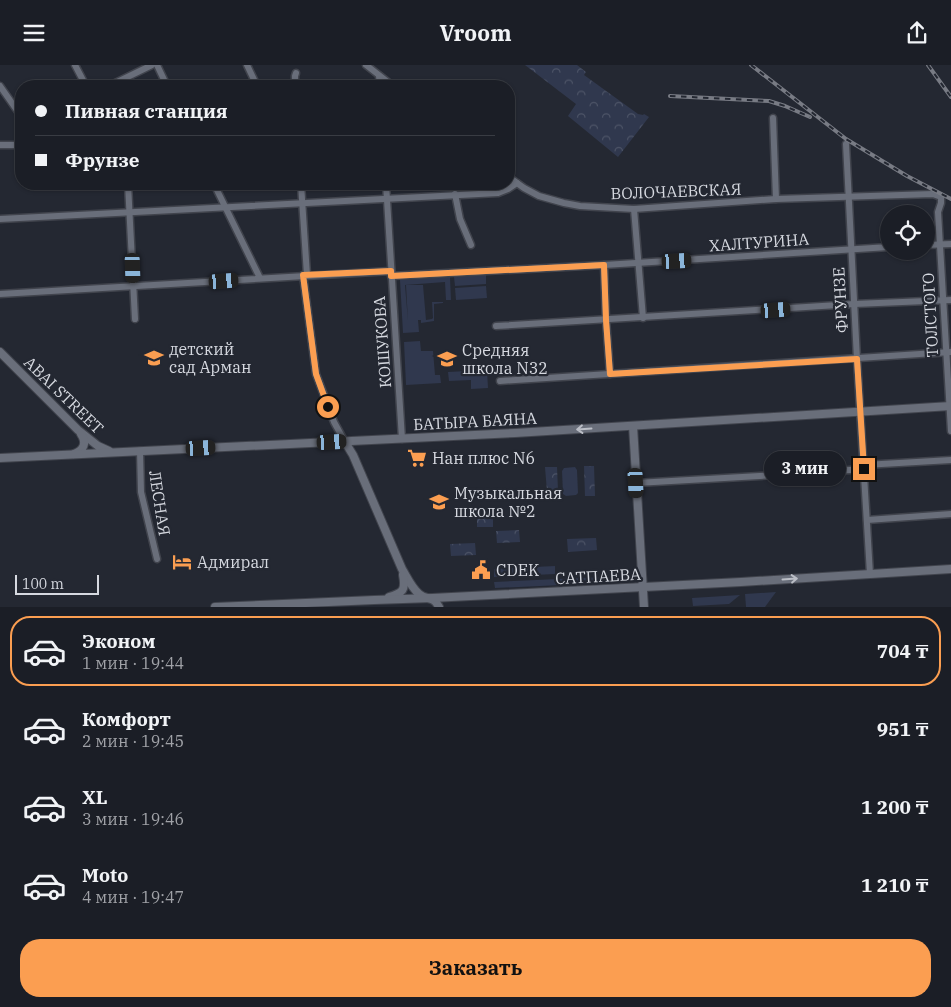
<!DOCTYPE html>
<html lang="ru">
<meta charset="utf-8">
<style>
:root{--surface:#1b1e26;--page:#282b32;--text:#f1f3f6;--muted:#a0a2a7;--line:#393c43;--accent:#fb9e51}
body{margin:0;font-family:"IBM Plex Serif",serif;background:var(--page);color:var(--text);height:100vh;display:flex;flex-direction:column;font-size:19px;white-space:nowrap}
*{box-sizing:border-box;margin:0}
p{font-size:16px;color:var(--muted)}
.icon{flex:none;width:28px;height:28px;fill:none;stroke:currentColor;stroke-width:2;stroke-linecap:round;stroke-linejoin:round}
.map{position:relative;height:542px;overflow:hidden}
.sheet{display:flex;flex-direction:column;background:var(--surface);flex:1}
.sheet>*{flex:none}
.guide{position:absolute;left:15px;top:15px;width:500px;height:110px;border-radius:20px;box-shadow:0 1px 4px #0004,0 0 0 1px var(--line);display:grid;align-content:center;height:110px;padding:0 20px;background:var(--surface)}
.buttons{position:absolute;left:880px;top:140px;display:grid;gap:10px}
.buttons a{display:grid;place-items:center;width:55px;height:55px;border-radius:50%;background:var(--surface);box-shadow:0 1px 4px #0004,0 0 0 1px var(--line);font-size:25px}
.scale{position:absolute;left:15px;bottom:12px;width:84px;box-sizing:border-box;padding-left:5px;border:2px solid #d6d9e0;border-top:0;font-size:14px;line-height:18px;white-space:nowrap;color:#d6d9e0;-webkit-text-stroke:4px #242832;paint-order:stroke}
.end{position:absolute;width:22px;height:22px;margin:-11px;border:6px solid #fb9e51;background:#111;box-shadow:0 0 0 2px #111}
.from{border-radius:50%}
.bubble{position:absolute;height:35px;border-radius:18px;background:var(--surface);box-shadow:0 1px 4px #0004,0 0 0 1px var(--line);font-size:16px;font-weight:800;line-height:35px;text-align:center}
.car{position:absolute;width:15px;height:30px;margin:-15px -8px;border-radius:6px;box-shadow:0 0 4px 1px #0007;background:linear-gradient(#222 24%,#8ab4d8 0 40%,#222 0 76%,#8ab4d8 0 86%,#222 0)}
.guide b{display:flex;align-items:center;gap:18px;height:48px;font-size:19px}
.guide b+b{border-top:1px solid var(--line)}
.guide i{width:12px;height:12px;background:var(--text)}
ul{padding:9px 0 0;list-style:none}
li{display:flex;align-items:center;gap:15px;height:70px;margin:0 10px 8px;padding:0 10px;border:2px solid transparent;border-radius:20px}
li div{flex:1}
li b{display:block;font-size:19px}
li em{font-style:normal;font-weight:800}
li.active{border-color:var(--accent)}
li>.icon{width:45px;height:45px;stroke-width:1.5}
.primary-button{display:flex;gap:10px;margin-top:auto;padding:10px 20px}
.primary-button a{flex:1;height:58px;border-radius:20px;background:var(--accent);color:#111;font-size:20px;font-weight:800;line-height:58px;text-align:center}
header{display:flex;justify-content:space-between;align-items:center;height:65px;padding:0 20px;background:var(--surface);font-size:22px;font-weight:800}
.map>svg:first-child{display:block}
</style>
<header><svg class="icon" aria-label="menu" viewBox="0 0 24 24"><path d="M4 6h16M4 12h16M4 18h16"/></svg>Vroom<svg class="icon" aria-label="share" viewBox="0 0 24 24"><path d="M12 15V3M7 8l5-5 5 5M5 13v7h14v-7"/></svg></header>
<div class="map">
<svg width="951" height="542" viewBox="0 0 951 542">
<defs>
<pattern id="park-crowns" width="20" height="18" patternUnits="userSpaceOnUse" patternTransform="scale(1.25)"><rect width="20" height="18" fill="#30384e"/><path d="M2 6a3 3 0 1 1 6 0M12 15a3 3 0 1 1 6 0" fill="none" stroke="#4d5467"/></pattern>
</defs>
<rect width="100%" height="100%" fill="#242832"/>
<g fill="#30384e">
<polygon points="486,210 486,219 455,221 454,212"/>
<polygon points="450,212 451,235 446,235 445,217 405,220 408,256 406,220 423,220 426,255 432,254 433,253 432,237 443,237 443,238 434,239 434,256 421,258 421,255 418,255 419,267 403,268 400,215"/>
<polygon points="486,221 487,233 456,235 455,223"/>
<polygon points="420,276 421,286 433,286 435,310 440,310 441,318 406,320 404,277"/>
<polygon points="487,305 488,323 471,324 471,315 449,316 448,307"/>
<polygon points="575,402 577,405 578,428 576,430 566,431 563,429 562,406 564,403"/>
<polygon points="555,501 555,509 494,512 494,504"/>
<polygon points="626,511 626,517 495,523 494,517"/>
<polygon points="776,527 765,542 746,542 745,529"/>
<polygon points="740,530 729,539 693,541 692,533"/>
</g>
<g fill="url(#park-crowns)">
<polygon points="525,0 577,0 586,7 584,10 638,49 643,50 644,49 649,52 618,92 568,51 576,39"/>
<polygon points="584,401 594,401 595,431 585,431"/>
<polygon points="545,402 557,402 558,426 547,426"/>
<rect x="477" y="451" width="16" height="11"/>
<polygon points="519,465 520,477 497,478 496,466"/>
<polygon points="596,473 597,485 568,487 567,474"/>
<polygon points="475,478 476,490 451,491 450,479"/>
</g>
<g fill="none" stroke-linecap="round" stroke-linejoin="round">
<g stroke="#41444d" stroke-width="9">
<g id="minor">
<polyline points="75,0 86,21"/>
<polyline points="157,0 167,21"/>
<polyline points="247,0 257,21"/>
<polyline points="366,0 393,21"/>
<polyline points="379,11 380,21"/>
<polyline points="0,21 21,51"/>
<polyline points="109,21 152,0"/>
<polyline points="295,21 295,11 296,8"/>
<polyline points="773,53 776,134"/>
<polyline points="846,79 857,294 870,509"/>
<polyline points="0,80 21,80"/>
<polyline points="509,112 517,118"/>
<polyline points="128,119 135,254"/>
<polyline points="214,119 260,213"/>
<polyline points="301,119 307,210"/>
<polyline points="386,119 402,374"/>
<polyline points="455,129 460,154 471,180"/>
<polyline points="634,144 643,253"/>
<polyline points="0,154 498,128 508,124 517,118 524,123 539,131 564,138 580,141 634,144 776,134 933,129 941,132 941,138 938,147 951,366"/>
<polyline points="926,180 951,179"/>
<polyline points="604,200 606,255 610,309"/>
<polyline points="303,210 316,309 334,357 345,377"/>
<polyline points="391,211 604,200 889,182"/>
<polyline points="0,229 391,206"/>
<polyline points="496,261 854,239 951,235"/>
<polyline points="500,316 951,287"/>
<polyline points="140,386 141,427 157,494"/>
<polyline points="864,400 951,395"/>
<polyline points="636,418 777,410 864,404"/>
<polyline points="867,455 951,449"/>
</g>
</g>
<g stroke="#41444d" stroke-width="10">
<g id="tertiary">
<polyline points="0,287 78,365 98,381 109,386"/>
<polyline points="633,361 644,542"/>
<path d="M345 377 353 390 402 504C407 512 411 522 419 529 427 536 433 530 439 542"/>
<path d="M74 389C84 385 87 378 81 369"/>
<polyline points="0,393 515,368 951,341"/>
<path d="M389 532C403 528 406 525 403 510"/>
<polyline points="215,542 374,535 432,533 741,517 951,504"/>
</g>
</g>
<use href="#minor" stroke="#696e7a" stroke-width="6"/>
<use href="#tertiary" stroke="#696e7a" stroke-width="8"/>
<g stroke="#787b84" stroke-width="4">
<g id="rail">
<polyline points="751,0 846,74 907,111 951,134"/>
<polyline points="928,0 951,32"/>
<polyline points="670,31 769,36 785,41 810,52"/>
</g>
</g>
<use href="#rail" stroke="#242832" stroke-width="2" stroke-dasharray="5.5" stroke-linecap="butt"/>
</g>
<defs><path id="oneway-shaft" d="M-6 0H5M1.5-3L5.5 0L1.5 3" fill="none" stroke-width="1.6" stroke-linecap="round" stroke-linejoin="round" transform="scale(1.25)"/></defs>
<g stroke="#bbbec6">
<use href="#oneway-shaft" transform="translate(584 364) rotate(176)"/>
<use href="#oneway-shaft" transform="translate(790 514) rotate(-4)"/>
</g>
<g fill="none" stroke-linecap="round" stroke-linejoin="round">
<polyline stroke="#fb9e51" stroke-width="6" points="328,342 316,309 303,210 391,206 391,211 604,200 606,255 610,309 857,294 864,404"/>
</g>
<defs>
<g id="school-bare" transform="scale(1.5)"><path d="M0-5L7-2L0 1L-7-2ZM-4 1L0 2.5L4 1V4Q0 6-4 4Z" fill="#fb9e51" stroke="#242832" stroke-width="2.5" paint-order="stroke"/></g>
<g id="supermarket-bare" transform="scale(1.5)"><path d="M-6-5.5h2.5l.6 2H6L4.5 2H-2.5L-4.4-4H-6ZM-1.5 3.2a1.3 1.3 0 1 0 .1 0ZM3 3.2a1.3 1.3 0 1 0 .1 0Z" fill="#fb9e51" stroke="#242832" stroke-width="2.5" paint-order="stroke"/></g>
<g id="hotel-bare" transform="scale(1.5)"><path d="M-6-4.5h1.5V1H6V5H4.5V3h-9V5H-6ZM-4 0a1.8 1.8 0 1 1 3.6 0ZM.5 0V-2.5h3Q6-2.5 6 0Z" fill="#fb9e51" stroke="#242832" stroke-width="2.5" paint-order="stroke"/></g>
<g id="civic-bare" transform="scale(1.5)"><path d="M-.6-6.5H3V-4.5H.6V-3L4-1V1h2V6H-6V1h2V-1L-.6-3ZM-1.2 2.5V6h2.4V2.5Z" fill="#fb9e51" stroke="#242832" stroke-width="2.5" paint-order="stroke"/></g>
</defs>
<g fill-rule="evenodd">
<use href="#school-bare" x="154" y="293"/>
<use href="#school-bare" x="447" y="294"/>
<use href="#supermarket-bare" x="417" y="393"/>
<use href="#school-bare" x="439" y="437"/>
<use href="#hotel-bare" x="182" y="497"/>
<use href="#civic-bare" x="481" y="505"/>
</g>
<g text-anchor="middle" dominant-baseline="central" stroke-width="4.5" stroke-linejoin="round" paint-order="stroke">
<g font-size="16" fill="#d6d9e0" stroke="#242832">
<text transform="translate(676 126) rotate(-2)">ВОЛОЧАЕВСКАЯ</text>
<text transform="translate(759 177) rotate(-4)">ХАЛТУРИНА</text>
<text transform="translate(840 235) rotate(-93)">ФРУНЗЕ</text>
<text transform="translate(930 250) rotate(-93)">ТОЛСТОГО</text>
<text transform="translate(382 277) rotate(-94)">КОШУКОВА</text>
<text transform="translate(64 330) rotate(44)">ABAI STREET</text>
<text transform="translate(475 356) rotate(-3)">БАТЫРА БАЯНА</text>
<text transform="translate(160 438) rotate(81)">ЛЕСНАЯ</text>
<text transform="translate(598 511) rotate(-3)">САТПАЕВА</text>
</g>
<g font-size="16" fill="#d6d9e0" stroke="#242832" text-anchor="start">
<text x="169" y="284">детский<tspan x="169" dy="18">сад Арман</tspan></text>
<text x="462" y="285">Средняя<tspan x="462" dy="18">школа N32</tspan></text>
<text x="432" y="393">Нан плюс N6</text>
<text x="454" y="428">Музыкальная<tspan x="454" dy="18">школа №2</tspan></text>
<text x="197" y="497">Адмирал</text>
<text x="496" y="505">CDEK</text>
</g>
</g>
</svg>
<div class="buttons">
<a><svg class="icon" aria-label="locate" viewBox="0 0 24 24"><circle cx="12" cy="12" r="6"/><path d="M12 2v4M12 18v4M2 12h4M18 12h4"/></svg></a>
</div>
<div class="scale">100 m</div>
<i class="end from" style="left:328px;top:342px"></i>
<i class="end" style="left:864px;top:404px"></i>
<div class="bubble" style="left:764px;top:386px;width:82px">3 мин</div>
<i class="car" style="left:677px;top:196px;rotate:87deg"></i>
<i class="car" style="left:133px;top:203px;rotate:178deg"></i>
<i class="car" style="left:224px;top:216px;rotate:86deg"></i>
<i class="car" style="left:776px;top:245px;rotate:86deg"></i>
<i class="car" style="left:332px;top:377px;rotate:87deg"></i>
<i class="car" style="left:201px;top:383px;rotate:87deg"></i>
<i class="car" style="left:636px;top:418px;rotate:177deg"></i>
<div class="guide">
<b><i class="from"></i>Пивная станция</b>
<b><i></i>Фрунзе</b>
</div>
</div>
<section class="sheet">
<ul>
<li class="active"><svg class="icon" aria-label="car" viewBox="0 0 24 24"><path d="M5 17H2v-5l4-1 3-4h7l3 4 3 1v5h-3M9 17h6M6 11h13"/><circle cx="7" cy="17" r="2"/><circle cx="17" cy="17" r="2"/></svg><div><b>Эконом</b><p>1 мин · 19:44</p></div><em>704 ₸</em></li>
<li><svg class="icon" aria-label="car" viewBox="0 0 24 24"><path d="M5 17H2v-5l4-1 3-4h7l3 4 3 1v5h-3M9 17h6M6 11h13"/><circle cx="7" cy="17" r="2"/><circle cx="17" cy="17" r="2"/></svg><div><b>Комфорт</b><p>2 мин · 19:45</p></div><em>951 ₸</em></li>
<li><svg class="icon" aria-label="car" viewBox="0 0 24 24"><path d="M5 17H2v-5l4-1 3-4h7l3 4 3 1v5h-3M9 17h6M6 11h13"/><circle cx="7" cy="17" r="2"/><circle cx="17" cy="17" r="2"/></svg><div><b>XL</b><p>3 мин · 19:46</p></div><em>1 200 ₸</em></li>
<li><svg class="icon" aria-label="car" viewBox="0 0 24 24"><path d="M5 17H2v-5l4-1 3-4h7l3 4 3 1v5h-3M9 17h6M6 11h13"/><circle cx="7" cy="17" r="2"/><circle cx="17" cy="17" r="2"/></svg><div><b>Moto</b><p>4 мин · 19:47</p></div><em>1 210 ₸</em></li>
</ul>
<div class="primary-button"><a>Заказать</a></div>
</section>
